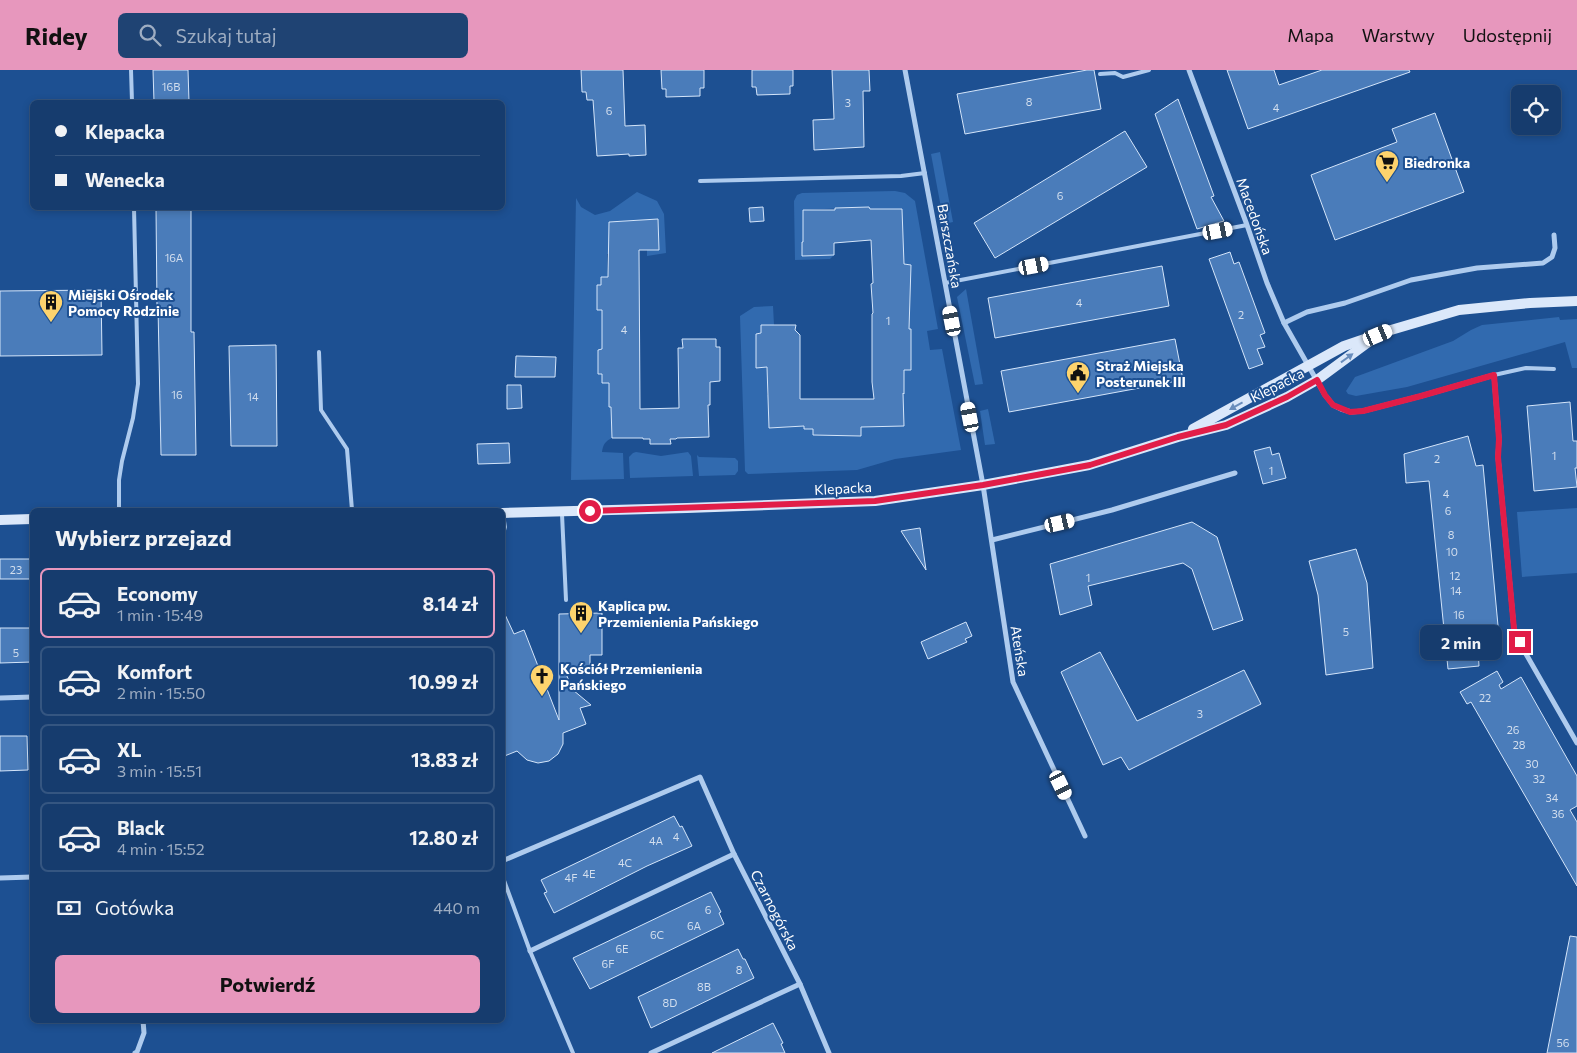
<!DOCTYPE html>
<html lang="pl">
<meta charset="utf-8">
<style>
:root{--surface:#163c6e;--page:#1f4373;--text:#f1f3f6;--muted:#9eadc2;--line:#355681;--accent:#e797bd}
body{margin:0;font-family:Commissioner,sans-serif;background:var(--page);color:var(--text);height:100vh;display:flex;flex-direction:column;font-size:19px;white-space:nowrap}
*{box-sizing:border-box;margin:0}
p{font-size:16px;color:var(--muted)}
.icon{flex:none;width:28px;height:28px;fill:none;stroke:currentColor;stroke-width:2;stroke-linecap:round;stroke-linejoin:round}
.map{position:relative;flex:1;overflow:hidden}
.panel{position:absolute;left:30px;top:438px;width:475px;height:515px;display:flex;flex-direction:column;background:var(--surface);border-radius:8px;box-shadow:0 2px 8px #0003,0 0 0 1px var(--line)}
.panel>*{flex:none}
.banner{position:absolute;left:30px;top:30px;width:475px;height:110px;border-radius:8px;box-shadow:0 2px 8px #0003,0 0 0 1px var(--line);display:grid;align-content:center;height:110px;padding:0 25px;background:var(--surface)}
.fabs{position:absolute;left:1511px;top:15px;display:grid;gap:10px}
.fabs a{display:grid;place-items:center;width:50px;height:50px;border-radius:8px;background:var(--surface);box-shadow:0 2px 8px #0003,0 0 0 1px var(--line);font-size:25px}
.end{position:absolute;width:22px;height:22px;margin:-11px;border:6px solid #e11d48;background:#fff;box-shadow:0 0 0 2px #fff}
.from{border-radius:50%}
.bubble{position:absolute;height:35px;border-radius:8px;background:var(--surface);box-shadow:0 2px 8px #0003,0 0 0 1px var(--line);font-size:16px;font-weight:700;line-height:35px;text-align:center}
.car{position:absolute;width:15px;height:30px;margin:-15px -8px;border-radius:6px;box-shadow:0 0 4px 1px #0007;background:linear-gradient(#fff 24%,#345 0 40%,#fff 0 76%,#345 0 86%,#fff 0)}
.banner b{display:flex;align-items:center;gap:18px;height:48px;font-size:19px}
.banner b+b{border-top:1px solid var(--line)}
.banner i{width:12px;height:12px;background:var(--text)}
ul{padding:0;list-style:none}
li{display:flex;align-items:center;gap:15px;height:70px;margin:0 10px 8px;padding:0 15px;border:2px solid var(--line);border-radius:8px}
li div{flex:1}
li b{display:block;font-size:19px}
li em{font-style:normal;font-weight:700}
li.selected{border-color:var(--accent)}
li>.icon{width:45px;height:45px;stroke-width:1.5}
h2{padding:0 25px;font-size:22px;line-height:60px}
.pay{display:flex;align-items:center;gap:12px;height:55px;padding:0 25px;font-size:19px}
.pay p{margin-inline-start:auto}
.cta{display:flex;gap:10px;margin-top:auto;padding:10px 25px}
.cta a{flex:1;height:58px;border-radius:8px;background:var(--accent);color:#111;font-size:20px;font-weight:700;line-height:58px;text-align:center}
header{display:flex;align-items:center;gap:30px;box-sizing:border-box;height:70px;padding:0 25px;background:var(--accent);color:#111}
header strong{font-size:24px}
nav{display:flex;gap:28px;margin-inline-start:auto;font-size:18px}
.search{width:350px;height:45px;background:var(--page);display:flex;align-items:center;gap:12px;box-sizing:border-box;padding:0 18px;border-radius:8px;color:var(--muted);font-size:19px}
.map>svg:first-child{display:block}
</style>
<header>
<strong>Ridey</strong>
<div class="search"><svg class="icon" aria-label="search" viewBox="0 0 24 24"><circle cx="10" cy="10" r="6"/><path d="M15 15l6 6"/></svg>Szukaj tutaj</div>
<nav><a>Mapa</a><a>Warstwy</a><a>Udostępnij</a></nav>
</header>
<div class="map">
<svg width="1577" height="983" viewBox="0 0 1577 983">
<rect width="100%" height="100%" fill="#1d5092"/>
<g fill="#316aaf">
<polygon points="940,82 953,152 944,154 931,84"/>
<polygon points="895,121 905,123 915,131 938,259 927,261 930,280 942,279 961,380 895,389 857,400 748,404 745,401 740,246 754,237 773,236 774,255 761,255 761,263 756,264 756,297 767,297 767,325 769,325 768,341 769,358 804,356 813,359 814,365 861,366 861,357 876,357 904,323 904,300 910,300 911,259 903,259 910,235 911,195 904,194 902,139 870,139 869,137 803,140 803,152 808,153 803,186 834,185 830,189 795,190 794,131 797,125 802,123"/>
<path d="M637 122 657 131 664 144 666 183 647 186V180H659L658 149 609 152V184H607L608 207H601V215L597 216V240H602V249H608L602 271V279L598 280V304H602L609 313V336L611 337 612 368C605 371 603 375 602 382L623 383 624 409 571 410 576 128 581 137 595 145 610 141Z"/>
<polygon points="966,219 983,314 975,315 957,227"/>
<polygon points="1559,247 1560,250 1577,249 1577,298 1572,298 1565,272 1407,317 1356,326 1348,324 1346,321 1355,307 1453,271 1471,260 1482,255"/>
<polygon points="988,339 995,374 985,375 980,341"/>
<polygon points="636,382 661,386 688,382 691,386 693,406 630,408 629,387 633,383"/>
<polygon points="697,385 699,387 735,388 738,391 738,401 735,405 699,406"/>
<polygon points="1577,438 1577,503 1522,507 1517,442"/>
</g>
<g fill="#4a7cba" stroke="#d4e5fa">
<polygon points="153,0 188,0 189,32 154,32"/>
<polygon points="581,0 623,0 625,56 645,55 646,85 629,86 629,84 597,86 593,30 587,30 586,22 582,22"/>
<polygon points="661,0 704,0 704,18 700,18 700,26 666,27 666,19 662,19"/>
<polygon points="752,0 793,0 793,16 790,16 790,24 757,25 756,17 752,17"/>
<polygon points="832,0 869,0 870,21 863,21 864,77 814,80 813,50 834,49"/>
<polygon points="1087,0 1094,0 1101,39 965,64 957,24"/>
<polygon points="1227,0 1274,0 1279,15 1322,0 1409,0 1410,2 1248,59"/>
<polygon points="1178,29 1214,126 1211,127 1224,151 1197,159 1155,44"/>
<polygon points="1435,43 1464,122 1335,170 1311,105 1397,72 1392,59"/>
<polygon points="1125,61 1147,97 995,188 974,153"/>
<polygon points="763,137 764,151 750,152 749,138"/>
<polygon points="869,137 870,139 902,139 904,194 911,195 909,259 911,259 911,300 904,300 904,324 903,323 904,356 861,357 861,366 813,365 813,359 804,359 804,356 769,358 767,297 756,298 756,264 761,263 761,255 796,255 795,260 800,265 800,329 874,329 872,312 872,244 873,243 871,214 873,213 871,170 834,173 834,185 802,186 802,172 803,172 803,140 835,140 835,138"/>
<polygon points="156,138 191,138 191,262 194,262 196,385 161,385 158,237 157,237"/>
<polygon points="658,149 659,180 639,180 640,339 679,338 678,278 683,278 682,269 716,269 716,277 720,277 720,311 710,312 710,335 708,335 709,367 677,368 676,369 670,369 671,374 650,374 650,369 643,369 643,368 612,368 611,337 609,337 609,313 602,313 602,304 598,304 598,280 602,279 602,240 597,240 597,215 601,215 601,207 608,207 609,152"/>
<polygon points="1230,182 1234,194 1239,192 1265,263 1260,265 1265,277 1257,279 1263,294 1249,299 1209,189"/>
<polygon points="1162,196 1169,236 995,268 988,228"/>
<polygon points="101,220 102,285 0,286 0,221"/>
<polygon points="1175,269 1183,310 1009,342 1001,301"/>
<polygon points="276,275 277,376 231,376 229,276"/>
<polygon points="516,286 556,287 555,307 515,307"/>
<polygon points="507,315 521,315 522,338 507,339"/>
<polygon points="1570,332 1573,371 1577,371 1577,398 1575,398 1577,417 1534,421 1527,336"/>
<polygon points="1468,366 1476,396 1483,395 1500,577 1478,579 1479,596 1448,599 1429,411 1406,413 1404,384"/>
<polygon points="509,373 510,393 478,394 477,374"/>
<polygon points="1270,377 1272,385 1279,383 1286,408 1263,414 1254,381"/>
<polygon points="1192,452 1217,467 1243,550 1213,560 1192,499 1183,493 1088,516 1092,535 1060,545 1050,494"/>
<polygon points="920,458 926,500 901,461"/>
<polygon points="1356,479 1367,513 1373,598 1326,605 1318,525 1309,491"/>
<rect x="0" y="489" width="32" height="20"/>
<polygon points="502,538 514,564 524,560 559,650 559,544 602,543 602,585 590,585 590,597 563,597 573,620 591,635 580,638 586,654 563,663 563,674 558,684 549,691 538,693 527,690 517,681 502,687"/>
<polygon points="966,552 972,566 965,569 967,572 928,589 921,572"/>
<polygon points="0,558 32,558 32,592 0,593"/>
<polygon points="1100,582 1137,651 1244,600 1261,634 1129,700 1121,687 1103,695 1061,602"/>
<polygon points="1497,601 1503,612 1499,615 1501,619 1521,607 1577,706 1577,736 1570,740 1577,752 1577,816 1471,632 1467,634 1460,622"/>
<polygon points="0,666 27,666 28,700 0,701"/>
<polygon points="674,746 680,757 682,756 692,776 647,796 554,843 544,823 547,822 541,810"/>
<polygon points="711,822 721,842 719,843 724,854 590,919 573,888"/>
<polygon points="1570,866 1577,867 1577,983 1547,983"/>
<polygon points="738,879 743,889 745,889 754,908 651,958 638,927"/>
<polygon points="773,953 783,973 781,974 785,983 712,983"/>
</g>
<g fill="none" stroke-linecap="round" stroke-linejoin="round">
<g stroke="#aecbee" stroke-width="4">
<polyline points="131,0 132,32"/>
<polyline points="1100,4 1115,3 1123,7 1149,0"/>
<polyline points="700,111 901,106 925,103"/>
<polyline points="945,213 1247,155"/>
<polyline points="319,282 321,340 347,379 352,440"/>
<polyline points="1494,305 1526,298 1554,299"/>
<polyline points="119,440 119,410 122,391 133,348 138,314 134,138"/>
<polyline points="562,444 566,530"/>
<polyline points="502,467 505,457 503,445"/>
<polyline points="502,805 530,881 573,983"/>
</g>
<g stroke="#aecbee" stroke-width="5">
<polyline points="905,0 983,415 1013,612 1085,766"/>
<polyline points="1189,0 1247,155 1267,213 1284,253 1325,325 1333,335 1341,339 1351,342 1363,341 1421,326 1494,305 1499,369 1498,387 1514,559 1526,584 1577,673"/>
<polyline points="1284,253 1307,242 1345,233 1411,210 1477,198 1543,193 1552,187 1555,178 1554,165"/>
<polyline points="992,470 1112,440 1235,403"/>
<polyline points="0,628 32,627"/>
<polyline points="502,791 700,707 734,784 800,914 829,983"/>
<polyline points="0,808 32,807"/>
<polyline points="530,881 734,784"/>
<polyline points="135,983 137,982 144,963 143,950"/>
<polyline points="651,983 800,914"/>
</g>
<g stroke="#dbe8fa" stroke-width="10">
<polyline points="1193,359 1344,276 1391,260 1459,240 1530,233 1577,231"/>
<polyline points="502,443 687,438 875,431 983,415 1089,395 1178,367 1226,355 1287,327 1317,310 1378,265"/>
<polyline points="0,450 32,449"/>
</g>
</g>
<defs><path id="oneway-solid" d="M-6-.8H1V-3.2L6.5 0L1 3.2V.8H-6Z" transform="scale(1.25)"/></defs>
<g fill="#698dbc">
<use href="#oneway-solid" transform="translate(1347 288) rotate(-36)"/>
<use href="#oneway-solid" transform="translate(1236 336) rotate(151)"/>
</g>
<g fill="none" stroke-linecap="round" stroke-linejoin="round">
<polyline stroke="#e11d48" stroke-width="6" points="590,441 875,431 983,415 1090,395 1178,367 1226,355 1287,327 1317,310 1325,325 1333,335 1350,342 1363,341 1421,326 1494,305 1499,369 1498,387 1514,559 1520,572"/>
</g>
<defs>
<g id="supermarket-pin" transform="scale(1.25)"><path d="M0 17L-7.5 6A9.5 9.5 0 1 1 7.5 6Z" fill="#fdd36d" stroke="#1d5092"/><path d="M-6-5.5h2.5l.6 2H6L4.5 2H-2.5L-4.4-4H-6ZM-1.5 3.2a1.3 1.3 0 1 0 .1 0ZM3 3.2a1.3 1.3 0 1 0 .1 0Z" fill="#111"/></g>
<g id="building-pin" transform="scale(1.25)"><path d="M0 17L-7.5 6A9.5 9.5 0 1 1 7.5 6Z" fill="#fdd36d" stroke="#1d5092"/><path d="M-4-6H4V6H1V3H-1V6H-4ZM-2.5-4.3h1.7v1.8h-1.7ZM.8-4.3h1.7v1.8H.8ZM-2.5-1h1.7V.8h-1.7ZM.8-1h1.7V.8H.8Z" fill="#111"/></g>
<g id="civic-pin" transform="scale(1.25)"><path d="M0 17L-7.5 6A9.5 9.5 0 1 1 7.5 6Z" fill="#fdd36d" stroke="#1d5092"/><path d="M-.6-6.5H3V-4.5H.6V-3L4-1V1h2V6H-6V1h2V-1L-.6-3ZM-1.2 2.5V6h2.4V2.5Z" fill="#111"/></g>
<g id="church-pin" transform="scale(1.25)"><path d="M0 17L-7.5 6A9.5 9.5 0 1 1 7.5 6Z" fill="#fdd36d" stroke="#1d5092"/><path d="M-1.2-6h2.4v3.5h3.3v2.4h-3.3V6h-2.4V-.1h-3.3v-2.4h3.3Z" fill="#111"/></g>
</defs>
<g fill-rule="evenodd">
<use href="#supermarket-pin" x="1387" y="92"/>
<use href="#building-pin" x="51" y="232"/>
<use href="#civic-pin" x="1078" y="303"/>
<use href="#building-pin" x="581" y="543"/>
<use href="#church-pin" x="542" y="606"/>
</g>
<g text-anchor="middle" dominant-baseline="central" stroke-width="4" stroke-linejoin="round" paint-order="stroke">
<g font-size="11" fill="#d2deee">
<text x="171" y="16">16B</text>
<text x="1029" y="31">8</text>
<text x="848" y="32">3</text>
<text x="1276" y="37">4</text>
<text x="609" y="40">6</text>
<text x="1060" y="125">6</text>
<text x="174" y="187">16A</text>
<text x="1079" y="232">4</text>
<text x="1241" y="244">2</text>
<text x="888" y="250">1</text>
<text x="624" y="259">4</text>
<text x="177" y="324">16</text>
<text x="253" y="326">14</text>
<text x="1554" y="385">1</text>
<text x="1437" y="388">2</text>
<text x="1271" y="400">1</text>
<text x="1446" y="423">4</text>
<text x="1448" y="440">6</text>
<text x="1451" y="464">8</text>
<text x="1452" y="481">10</text>
<text x="16" y="499">23</text>
<text x="1455" y="505">12</text>
<text x="1088" y="507">1</text>
<text x="1456" y="520">14</text>
<text x="1459" y="544">16</text>
<text x="1346" y="561">5</text>
<text x="16" y="582">5</text>
<text x="1485" y="627">22</text>
<text x="1200" y="643">3</text>
<text x="1513" y="659">26</text>
<text x="1519" y="674">28</text>
<text x="1532" y="693">30</text>
<text x="1539" y="708">32</text>
<text x="1552" y="727">34</text>
<text x="1558" y="743">36</text>
<text x="676" y="766">4</text>
<text x="656" y="770">4A</text>
<text x="625" y="792">4C</text>
<text x="589" y="803">4E</text>
<text x="571" y="807">4F</text>
<text x="708" y="839">6</text>
<text x="694" y="855">6A</text>
<text x="657" y="864">6C</text>
<text x="622" y="878">6E</text>
<text x="608" y="893">6F</text>
<text x="739" y="899">8</text>
<text x="704" y="916">8B</text>
<text x="670" y="932">8D</text>
<text x="1563" y="972">56</text>
</g>
<g font-size="14" font-weight="bold" fill="#fff" stroke="#1d5092" text-anchor="start">
<text x="1404" y="92">Biedronka</text>
<text x="68" y="224">Miejski Ośrodek<tspan x="68" dy="16">Pomocy Rodzinie</tspan></text>
<text x="1096" y="295">Straż Miejska<tspan x="1096" dy="16">Posterunek III</tspan></text>
<text x="598" y="535">Kaplica pw.<tspan x="598" dy="16">Przemienienia Pańskiego</tspan></text>
<text x="560" y="598">Kościół Przemienienia<tspan x="560" dy="16">Pańskiego</tspan></text>
</g>
<g font-size="14" fill="#fff" stroke="#1d5092">
<text transform="translate(1255 146) rotate(70)">Macedońska</text>
<text transform="translate(950 176) rotate(80)">Barszczańska</text>
<text transform="translate(1277 315) rotate(-27)">Klepacka</text>
<text transform="translate(843 418) rotate(-3)">Klepacka</text>
<text transform="translate(1020 581) rotate(81)">Ateńska</text>
<text transform="translate(775 840) rotate(63)">Czarnogórska</text>
</g>
</g>
</svg>
<div class="fabs">
<a><svg class="icon" aria-label="locate" viewBox="0 0 24 24"><circle cx="12" cy="12" r="6"/><path d="M12 2v4M12 18v4M2 12h4M18 12h4"/></svg></a>
</div>
<i class="end from" style="left:590px;top:441px"></i>
<i class="end" style="left:1520px;top:572px"></i>
<div class="bubble" style="left:1420px;top:555px;width:82px">2 min</div>
<i class="car" style="left:1218px;top:161px;rotate:79deg"></i>
<i class="car" style="left:1034px;top:196px;rotate:79deg"></i>
<i class="car" style="left:952px;top:251px;rotate:349deg"></i>
<i class="car" style="left:1378px;top:265px;rotate:67deg"></i>
<i class="car" style="left:970px;top:347px;rotate:349deg"></i>
<i class="car" style="left:1060px;top:453px;rotate:77deg"></i>
<i class="car" style="left:1061px;top:715px;rotate:154deg"></i>
<div class="banner">
<b><i class="from"></i>Klepacka</b>
<b><i></i>Wenecka</b>
</div>
<section class="panel">
<h2>Wybierz przejazd</h2>
<ul>
<li class="selected"><svg class="icon" aria-label="car" viewBox="0 0 24 24"><path d="M5 17H2v-5l4-1 3-4h7l3 4 3 1v5h-3M9 17h6M6 11h13"/><circle cx="7" cy="17" r="2"/><circle cx="17" cy="17" r="2"/></svg><div><b>Economy</b><p>1 min · 15:49</p></div><em>8.14 zł</em></li>
<li><svg class="icon" aria-label="car" viewBox="0 0 24 24"><path d="M5 17H2v-5l4-1 3-4h7l3 4 3 1v5h-3M9 17h6M6 11h13"/><circle cx="7" cy="17" r="2"/><circle cx="17" cy="17" r="2"/></svg><div><b>Komfort</b><p>2 min · 15:50</p></div><em>10.99 zł</em></li>
<li><svg class="icon" aria-label="car" viewBox="0 0 24 24"><path d="M5 17H2v-5l4-1 3-4h7l3 4 3 1v5h-3M9 17h6M6 11h13"/><circle cx="7" cy="17" r="2"/><circle cx="17" cy="17" r="2"/></svg><div><b>XL</b><p>3 min · 15:51</p></div><em>13.83 zł</em></li>
<li><svg class="icon" aria-label="car" viewBox="0 0 24 24"><path d="M5 17H2v-5l4-1 3-4h7l3 4 3 1v5h-3M9 17h6M6 11h13"/><circle cx="7" cy="17" r="2"/><circle cx="17" cy="17" r="2"/></svg><div><b>Black</b><p>4 min · 15:52</p></div><em>12.80 zł</em></li>
</ul>
<div class="pay"><svg class="icon" aria-label="cash" viewBox="0 0 24 24"><path d="M3 7h18v10H3z"/><circle cx="12" cy="12" r="2"/></svg>Gotówka<p>440 m</p></div>
<div class="cta"><a>Potwierdź</a></div>
</section>
</div>
